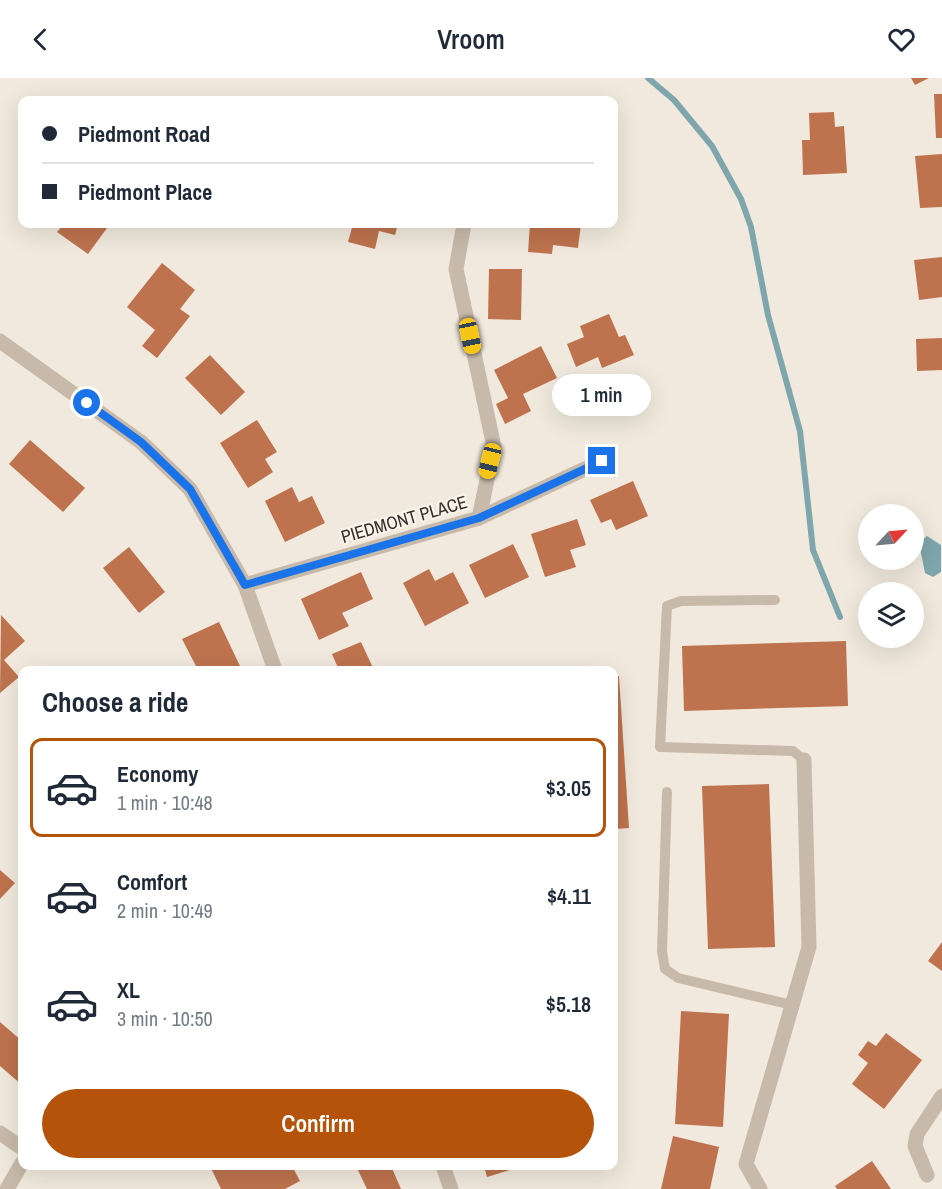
<!DOCTYPE html>
<meta charset="utf-8">
<style>
:root{--surface:#fff;--page:#f6f6f7;--text:#1f2937;--muted:#747a83;--line:#e0e1e3;--accent:#b45309}
body{margin:0;font-family:"Archivo Narrow",sans-serif;background:var(--page);color:var(--text);height:100vh;display:flex;flex-direction:column;font-size:22px;white-space:nowrap}
*{box-sizing:border-box;margin:0}
p{font-size:20px;color:var(--muted)}
.icon{flex:none;width:33px;height:33px;fill:none;stroke:currentColor;stroke-width:2;stroke-linecap:round;stroke-linejoin:round}
.map{position:relative;flex:1;overflow:hidden}
.drawer{position:absolute;left:18px;top:588px;width:600px;height:504px;display:flex;flex-direction:column;background:var(--surface);border-radius:12px;box-shadow:0 6px 24px #0002}
.drawer>*{flex:none}
.guide{position:absolute;left:18px;top:18px;width:600px;height:132px;border-radius:12px;box-shadow:0 6px 24px #0002;display:grid;align-content:center;height:132px;padding:0 24px;background:var(--surface)}
.needle{width:39px;rotate:64deg}
.fabs{position:absolute;left:858px;top:426px;display:grid;gap:12px}
.fabs a{display:grid;place-items:center;width:66px;height:66px;border-radius:50%;background:var(--surface);box-shadow:0 6px 24px #0002;font-size:30px}
.end{position:absolute;width:27px;height:27px;margin:-14px;border:8px solid #1a73e8;background:#fff;box-shadow:0 0 0 3px #fff}
.from{border-radius:50%}
.bubble{position:absolute;height:42px;border-radius:21px;background:var(--surface);box-shadow:0 6px 24px #0002;font-size:20px;font-weight:600;line-height:42px;text-align:center}
.car{position:absolute;width:18px;height:36px;margin:-18px -9px;border-radius:8px;box-shadow:0 0 4px 2px #0007;background:linear-gradient(#f5c518 24%,#345 0 40%,#f5c518 0 76%,#345 0 86%,#f5c518 0)}
.guide b{display:flex;align-items:center;gap:21px;height:57px;font-size:22px}
.guide b+b{border-top:2px solid var(--line)}
.guide i{width:15px;height:15px;background:var(--text)}
ul{padding:0;list-style:none}
li{display:flex;align-items:center;gap:18px;height:99px;margin:0 12px 9px;padding:0 12px;border:3px solid transparent;border-radius:12px}
li div{flex:1}
li b{display:block;font-size:22px}
li em{font-style:normal;font-weight:600}
li.selected{border-color:var(--accent)}
li>.icon{width:54px;height:54px;stroke-width:1.5}
h2{padding:0 24px;font-size:27px;line-height:72px}
.button{display:flex;gap:12px;margin-top:auto;padding:12px 24px}
.button a{flex:1;height:69px;border-radius:36px;background:var(--accent);color:#fff;font-size:24px;font-weight:600;line-height:69px;text-align:center}
header{display:flex;justify-content:space-between;align-items:center;height:78px;padding:0 24px;background:var(--surface);font-size:27px;font-weight:600}
.map>svg:first-child{display:block}
</style>
<header><svg class="icon" aria-label="back" viewBox="0 0 24 24"><path d="M15 5l-7 7 7 7"/></svg>Vroom<svg class="icon" aria-label="heart" viewBox="0 0 24 24"><path d="M12 20l-8-8c-3-5 5-10 8-4 3-6 11-1 8 4z"/></svg></header>
<div class="map">
<svg width="942" height="1111" viewBox="0 0 942 1111">
<rect width="100%" height="100%" fill="#f1e9dd"/>
<polygon fill="#7ea6ac" points="927,458 941,467 941,494 933,499 925,495 919,465"/>
<g fill="none" stroke-linecap="round" stroke-linejoin="round">
<polyline stroke="#7ea6ac" stroke-width="6" points="648,0 674,22 712,68 741,121 751,149 768,237 800,353 813,472 840,539"/>
</g>
<g fill="#be734e">
<polygon points="911,0 929,0 915,7"/>
<polygon points="934,16 942,16 942,60 936,60"/>
<polygon points="834,34 835,49 844,48 847,95 803,97 802,62 810,62 809,35"/>
<polygon points="942,76 942,129 920,130 915,78"/>
<polygon points="64,146 110,146 88,176 57,154"/>
<polygon points="353,146 398,146 395,157 379,153 375,171 348,164"/>
<polygon points="530,146 581,146 578,170 553,167 552,176 528,174"/>
<polygon points="942,179 942,219 919,222 914,182"/>
<polygon points="162,185 195,212 180,231 190,238 157,280 142,268 155,252 127,229"/>
<polygon points="489,191 522,191 521,242 488,241"/>
<polygon points="609,236 619,259 625,257 634,277 602,290 598,279 576,289 567,266 584,259 580,248"/>
<polygon points="942,260 942,292 917,293 916,261"/>
<polygon points="541,268 557,300 523,316 531,333 505,346 496,326 508,320 494,292"/>
<polygon points="210,277 245,314 221,337 185,300"/>
<polygon points="257,342 277,374 265,381 273,394 248,410 220,365"/>
<polygon points="30,362 85,410 63,434 9,386"/>
<polygon points="633,403 648,438 616,452 611,441 601,445 590,422"/>
<polygon points="292,409 299,424 312,418 325,445 285,464 265,423"/>
<polygon points="577,441 586,467 570,472 576,489 545,499 531,456"/>
<polygon points="513,466 529,499 485,520 469,487"/>
<polygon points="129,469 165,514 139,535 103,490"/>
<polygon points="429,491 435,503 453,494 469,525 425,548 403,505"/>
<polygon points="361,494 373,521 342,535 349,548 319,562 301,521"/>
<polygon points="1,537 25,563 4,582 19,599 0,615"/>
<polygon points="219,544 240,588 230,592 198,592 182,561"/>
<polygon points="846,563 848,628 684,633 682,568"/>
<polygon points="361,564 374,592 339,592 332,576"/>
<polygon points="614,598 619,598 629,750 614,751"/>
<polygon points="769,706 775,869 708,871 702,708"/>
<polygon points="0,792 15,805 0,821"/>
<polygon points="942,864 942,893 928,883"/>
<polygon points="681,933 729,936 723,1049 675,1046"/>
<polygon points="0,944 22,963 22,1007 0,988"/>
<polygon points="886,955 922,982 884,1031 852,1006 868,985 858,977 868,963 876,968"/>
<polygon points="673,1058 719,1069 710,1111 661,1111"/>
<polygon points="872,1083 891,1111 837,1111 835,1108"/>
<polygon points="210,1088 292,1088 300,1103 285,1111 221,1111"/>
<polygon points="356,1088 391,1088 401,1111 367,1111"/>
<polygon points="484,1088 523,1088 487,1099"/>
</g>
<g fill="none" stroke-linecap="round" stroke-linejoin="round">
<g stroke="#c8baaa" stroke-width="10">
<polyline points="775,522 681,523 667,528 660,669 793,673 804,682"/>
<polyline points="667,714 662,873 665,891 678,900 792,927"/>
</g>
<g stroke="#c8baaa" stroke-width="15">
<polyline points="464,146 456,191 494,369 479,440"/>
<polyline points="245,507 479,440 602,383"/>
<polyline points="0,1055 22,1070"/>
<polyline points="927,1097 915,1068 917,1056 942,1018"/>
<polyline points="7,1111 22,1085"/>
<polyline points="760,1111 746,1086 809,869 804,682"/>
</g>
<g stroke="#c8baaa" stroke-width="15">
<polyline points="0,263 141,364 190,411 245,507 275,592"/>
<polyline points="443,1088 451,1111"/>
</g>
</g>
<g fill="none" stroke-linecap="round" stroke-linejoin="round">
<polyline stroke="#1a73e8" stroke-width="8" points="87,325 141,364 190,411 245,507 479,440 602,383"/>
</g>
<g text-anchor="middle" dominant-baseline="central" stroke-width="4.5" stroke-linejoin="round" paint-order="stroke">
<g font-size="18" fill="#362e29" stroke="#f9f3e9">
<text transform="translate(404 441) rotate(-16)">PIEDMONT PLACE</text>
</g>
</g>
</svg>
<div class="fabs">
<a><svg class="needle" viewBox="-14 -14 28 28"><path d="M0-13l5 13h-10z" fill="#e53935"/><path d="M0 13l5-13h-10z" fill="#747a83"/></svg></a>
<a><svg class="icon" aria-label="layers" viewBox="0 0 24 24"><path d="M12 4l9 5-9 5-9-5zM3 14l9 5 9-5"/></svg></a>
</div>
<i class="end from" style="left:87px;top:325px"></i>
<i class="end" style="left:602px;top:383px"></i>
<div class="bubble" style="left:552px;top:296px;width:99px">1 min</div>
<i class="car" style="left:470px;top:258px;rotate:168deg"></i>
<i class="car" style="left:490px;top:383px;rotate:194deg"></i>
<div class="guide">
<b><i class="from"></i>Piedmont Road</b>
<b><i></i>Piedmont Place</b>
</div>
<section class="drawer">
<h2>Choose a ride</h2>
<ul>
<li class="selected"><svg class="icon" aria-label="car" viewBox="0 0 24 24"><path d="M5 17H2v-5l4-1 3-4h7l3 4 3 1v5h-3M9 17h6M6 11h13"/><circle cx="7" cy="17" r="2"/><circle cx="17" cy="17" r="2"/></svg><div><b>Economy</b><p>1 min · 10:48</p></div><em>$3.05</em></li>
<li><svg class="icon" aria-label="car" viewBox="0 0 24 24"><path d="M5 17H2v-5l4-1 3-4h7l3 4 3 1v5h-3M9 17h6M6 11h13"/><circle cx="7" cy="17" r="2"/><circle cx="17" cy="17" r="2"/></svg><div><b>Comfort</b><p>2 min · 10:49</p></div><em>$4.11</em></li>
<li><svg class="icon" aria-label="car" viewBox="0 0 24 24"><path d="M5 17H2v-5l4-1 3-4h7l3 4 3 1v5h-3M9 17h6M6 11h13"/><circle cx="7" cy="17" r="2"/><circle cx="17" cy="17" r="2"/></svg><div><b>XL</b><p>3 min · 10:50</p></div><em>$5.18</em></li>
</ul>
<div class="button"><a>Confirm</a></div>
</section>
</div>
